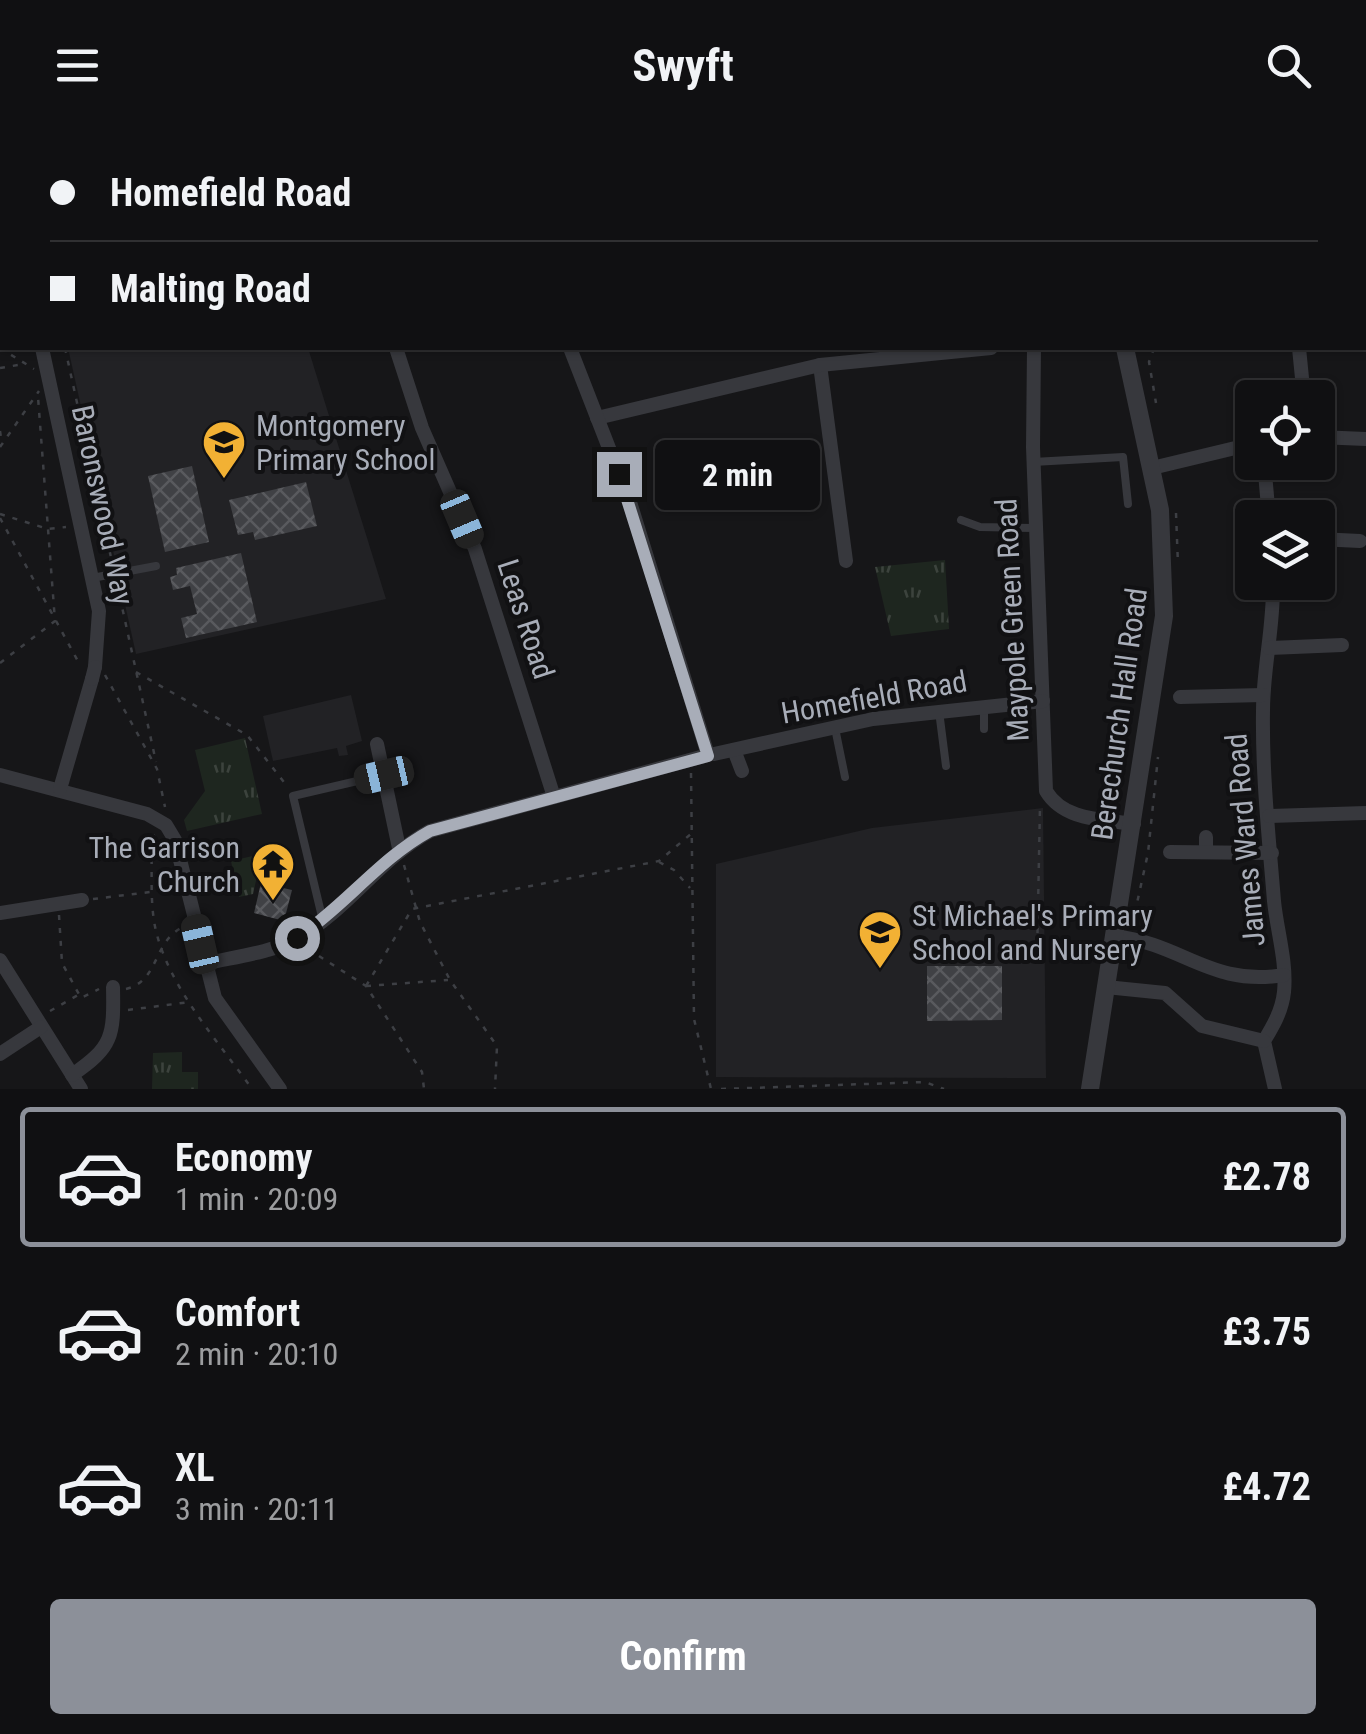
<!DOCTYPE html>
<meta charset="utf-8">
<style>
:root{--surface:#101012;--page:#19191b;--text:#f1f3f6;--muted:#9c9d9f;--line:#303032;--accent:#8c9099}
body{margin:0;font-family:"Roboto Condensed",sans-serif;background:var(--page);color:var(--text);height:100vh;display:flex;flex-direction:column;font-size:38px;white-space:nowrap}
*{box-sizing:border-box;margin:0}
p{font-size:32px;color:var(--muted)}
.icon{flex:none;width:55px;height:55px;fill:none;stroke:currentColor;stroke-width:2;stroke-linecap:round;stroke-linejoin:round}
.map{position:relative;height:959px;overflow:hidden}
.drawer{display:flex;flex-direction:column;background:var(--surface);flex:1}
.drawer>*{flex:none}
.guide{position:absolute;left:0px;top:0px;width:1368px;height:220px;box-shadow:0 2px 8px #0004,0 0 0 2px var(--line);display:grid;align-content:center;height:220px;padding:0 50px;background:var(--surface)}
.tools{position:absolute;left:1235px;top:250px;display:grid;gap:20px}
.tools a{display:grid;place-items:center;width:100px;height:100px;border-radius:10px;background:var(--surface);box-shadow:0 2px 8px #0004,0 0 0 2px var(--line);font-size:50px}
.end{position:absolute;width:45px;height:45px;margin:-22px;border:12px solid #a8adb8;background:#111;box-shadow:0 0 0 5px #111}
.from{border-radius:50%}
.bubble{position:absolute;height:70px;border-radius:10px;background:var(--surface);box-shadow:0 2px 8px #0004,0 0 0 2px var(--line);font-size:32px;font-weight:700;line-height:70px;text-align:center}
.car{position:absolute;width:30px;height:60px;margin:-30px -15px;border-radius:12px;box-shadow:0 0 8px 2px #0007;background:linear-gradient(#222 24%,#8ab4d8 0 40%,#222 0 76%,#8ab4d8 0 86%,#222 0)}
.guide b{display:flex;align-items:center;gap:35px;height:95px;font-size:38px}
.guide b+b{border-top:2px solid var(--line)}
.guide i{width:25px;height:25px;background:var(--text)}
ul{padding:18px 0 0;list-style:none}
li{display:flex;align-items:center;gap:30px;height:140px;margin:0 20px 15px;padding:0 30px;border:5px solid transparent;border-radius:10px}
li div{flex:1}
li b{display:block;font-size:38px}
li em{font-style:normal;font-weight:700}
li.active{border-color:var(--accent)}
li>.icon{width:90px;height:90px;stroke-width:1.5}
.cta{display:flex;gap:20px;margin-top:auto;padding:20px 50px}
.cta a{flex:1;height:115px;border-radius:10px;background:var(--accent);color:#fff;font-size:40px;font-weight:700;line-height:115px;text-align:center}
header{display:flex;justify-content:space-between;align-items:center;height:130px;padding:0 50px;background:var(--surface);font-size:45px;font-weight:700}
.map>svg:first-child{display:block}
</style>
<header><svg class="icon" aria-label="menu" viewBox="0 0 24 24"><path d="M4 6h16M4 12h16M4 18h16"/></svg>Swyft<svg class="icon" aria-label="search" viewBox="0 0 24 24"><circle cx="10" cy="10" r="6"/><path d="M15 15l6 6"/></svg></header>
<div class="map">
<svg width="1366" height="959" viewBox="0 0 1366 959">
<defs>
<pattern id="park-tufts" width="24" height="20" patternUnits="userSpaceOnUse" patternTransform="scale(2.5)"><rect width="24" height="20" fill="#1e261f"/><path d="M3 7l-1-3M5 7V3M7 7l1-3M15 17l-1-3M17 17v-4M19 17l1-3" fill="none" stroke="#3c433d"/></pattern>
<pattern id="building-cross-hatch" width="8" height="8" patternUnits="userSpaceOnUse" patternTransform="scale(2.5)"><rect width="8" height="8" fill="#404145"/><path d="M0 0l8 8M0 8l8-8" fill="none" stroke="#595a5e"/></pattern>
</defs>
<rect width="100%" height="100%" fill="#161618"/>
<g fill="#222225">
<polygon points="68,218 308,218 386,469 136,524"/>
<polygon points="351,565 362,611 346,616 348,625 339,626 337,618 273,631 263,586"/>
<polygon points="1043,678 1046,948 716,947 716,734 872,698"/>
</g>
<g fill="url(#park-tufts)">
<polygon points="945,430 949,499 891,506 875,437"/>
<polygon points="245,608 262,684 187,701 184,690 205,661 195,620"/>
<polygon points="262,724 253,764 239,767 231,731"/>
<polygon points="182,922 182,942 198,942 198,959 152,959 153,923"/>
</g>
<g fill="url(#building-cross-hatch)">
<polygon points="192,336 209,412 165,422 148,346"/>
<polygon points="306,352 317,396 255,410 253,402 238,405 229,370"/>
<polygon points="241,423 257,492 186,508 181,488 197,484 190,456 173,460 170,447 177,445 176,438"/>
<polygon points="261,753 292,760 284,791 254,783"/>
<polygon points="927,836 1002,836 1002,890 927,891"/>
</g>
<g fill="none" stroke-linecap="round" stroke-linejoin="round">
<g stroke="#3d3f44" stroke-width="2.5" stroke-dasharray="5 8" stroke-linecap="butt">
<polyline points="16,0 17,2"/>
<polyline points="0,101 2,103"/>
<polyline points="0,140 2,140"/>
<polyline points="1365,192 1366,192"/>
<polyline points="0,218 34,239"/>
<polyline points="65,218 112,432"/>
<polyline points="1154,218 1149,232 1156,273"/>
<polyline points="1198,218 1199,220"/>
<polyline points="0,238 24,234"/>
<polyline points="0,301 2,315"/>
<polyline points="0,317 39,261"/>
<polyline points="1176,383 1178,435"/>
<polyline points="0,384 48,399 66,397"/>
<polyline points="0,388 80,535"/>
<polyline points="117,454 156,632"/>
<polyline points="0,533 55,491 38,267"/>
<polyline points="136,542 247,605 287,656"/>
<polyline points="105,545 157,639 165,677"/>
<polyline points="691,643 694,889 711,959"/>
<path d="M155 705 151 708C153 738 149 772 156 801 170 859 218 911 252 959"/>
<polyline points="659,732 674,740 690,758"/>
<polyline points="404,735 420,792 450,850 497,916 495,959"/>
<polyline points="93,769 175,759"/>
<polyline points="59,785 62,833 81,868 99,859"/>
<polyline points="1132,796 1148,723 1158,627"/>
<polyline points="308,819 366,856 422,942 424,959"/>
<polyline points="1037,829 1040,676"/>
<polyline points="366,856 412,779 659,731 692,703"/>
<polyline points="366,856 448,850"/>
<path d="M126 859C159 851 153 813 181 798"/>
<polyline points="128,880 190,872"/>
<polyline points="50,881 78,865"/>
<polyline points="721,959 925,952 944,959"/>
</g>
<g stroke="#37383d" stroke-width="8">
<polyline points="1033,332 1123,327 1128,374"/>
<polyline points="961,390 980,397 1035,398"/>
<polyline points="92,448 156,436"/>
<polyline points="984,576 984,599"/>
<polyline points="939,581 946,636"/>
<polyline points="835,598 845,647"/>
<polyline points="323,791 293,666 383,645"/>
</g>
<g stroke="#37383d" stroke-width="14">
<polyline points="102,0 102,2"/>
<polyline points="252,0 252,2"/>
<polyline points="416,0 417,2"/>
<polyline points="139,2 144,0"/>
<polyline points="718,2 718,0"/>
<polyline points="0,21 2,33"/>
<polyline points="42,218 99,481 95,537"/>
<polyline points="396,218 422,298 475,419 554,667"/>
<path d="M1034 218 1033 317 1046 661C1064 691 1102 689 1134 694"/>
<polyline points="1299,218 1304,268"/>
<polyline points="820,235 846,431"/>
<polyline points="597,288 820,235 991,218"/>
<polyline points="1318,307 1366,309"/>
<polyline points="1264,332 1269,388"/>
<polyline points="1152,338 1252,314"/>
<polyline points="1318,409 1360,411"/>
<path d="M1273 452C1274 497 1263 537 1263 581 1262 644 1269 709 1274 771 1277 801 1287 832 1284 862 1282 881 1273 896 1264 911L1275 959"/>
<polyline points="1269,518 1342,515"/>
<polyline points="1180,567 1263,565"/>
<polyline points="377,614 399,718"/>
<polyline points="734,620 742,641"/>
<polyline points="714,624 873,589 1043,571"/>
<polyline points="0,645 147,684 166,695 175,710 215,868 280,959"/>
<polyline points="60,659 92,549"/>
<polyline points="1269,686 1366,683"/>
<polyline points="1206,707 1206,722"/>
<polyline points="1170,722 1272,723"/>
<polyline points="0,783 82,770"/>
<path d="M1114 806C1184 814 1210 857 1284 845"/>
<polyline points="0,830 81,959"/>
<path d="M204 834C233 827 270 823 296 809 347 781 379 729 430 701L708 625 630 372 570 218"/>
<polyline points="1106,857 1165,863 1202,896 1264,911"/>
<polyline points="0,924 41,897"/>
<path d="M72 945C113 917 114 906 113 857"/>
</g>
<g stroke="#37383d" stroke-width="18">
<polyline points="1069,0 1070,2"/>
<polyline points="1113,2 1113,0"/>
<polyline points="1090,959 1164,486 1160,380 1125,218"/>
</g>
<polyline stroke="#37383d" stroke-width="14" points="92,549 95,537"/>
</g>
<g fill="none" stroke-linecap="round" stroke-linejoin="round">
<path stroke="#a8adb8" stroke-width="12" d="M297 808C345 776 379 729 430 701L708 626 619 344"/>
</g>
<defs>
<g id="school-pin" transform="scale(2.25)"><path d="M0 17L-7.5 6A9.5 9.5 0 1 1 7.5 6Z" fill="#f2b134" stroke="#111113"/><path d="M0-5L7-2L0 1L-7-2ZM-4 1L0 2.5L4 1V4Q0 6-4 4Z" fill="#111"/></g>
<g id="temple-pin" transform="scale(2.25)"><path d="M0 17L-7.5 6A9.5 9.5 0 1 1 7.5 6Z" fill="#f2b134" stroke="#111113"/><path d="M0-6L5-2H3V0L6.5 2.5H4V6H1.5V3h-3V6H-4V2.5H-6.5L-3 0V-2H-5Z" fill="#111"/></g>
</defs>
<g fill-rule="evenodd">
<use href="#school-pin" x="224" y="312"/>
<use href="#temple-pin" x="273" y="734"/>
<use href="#school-pin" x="880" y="802"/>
</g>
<g text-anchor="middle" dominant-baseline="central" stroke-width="8" stroke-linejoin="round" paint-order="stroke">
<g font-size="30" fill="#a8adb8" stroke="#111113" text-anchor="start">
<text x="256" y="295">Montgomery<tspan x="256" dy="34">Primary School</tspan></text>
<text x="240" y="717" text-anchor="end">The Garrison<tspan x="240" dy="34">Church</tspan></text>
<text x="912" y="785">St Michael's Primary<tspan x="912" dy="34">School and Nursery</tspan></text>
</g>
<g font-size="30" fill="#a8adb8" stroke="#111113">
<text transform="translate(103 375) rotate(78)">Baronswood Way</text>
<text transform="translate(526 489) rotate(72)">Leas Road</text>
<text transform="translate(1012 490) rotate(-93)">Maypole Green Road</text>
<text transform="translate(874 567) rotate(-10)">Homefield Road</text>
<text transform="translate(1119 584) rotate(-82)">Berechurch Hall Road</text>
<text transform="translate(1245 710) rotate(-95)">James Ward Road</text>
</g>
</g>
</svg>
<div class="tools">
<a><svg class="icon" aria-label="locate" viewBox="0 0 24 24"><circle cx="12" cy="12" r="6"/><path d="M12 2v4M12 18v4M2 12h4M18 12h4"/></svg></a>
<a><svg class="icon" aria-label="layers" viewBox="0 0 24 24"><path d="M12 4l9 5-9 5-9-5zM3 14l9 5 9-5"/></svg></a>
</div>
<i class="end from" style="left:297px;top:808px"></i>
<i class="end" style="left:619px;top:344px"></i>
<div class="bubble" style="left:655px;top:310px;width:165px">2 min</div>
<i class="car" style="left:462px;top:389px;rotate:157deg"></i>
<i class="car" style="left:384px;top:645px;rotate:257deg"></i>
<i class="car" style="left:200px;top:814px;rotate:347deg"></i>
<div class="guide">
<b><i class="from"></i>Homefield Road</b>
<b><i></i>Malting Road</b>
</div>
</div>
<section class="drawer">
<ul>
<li class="active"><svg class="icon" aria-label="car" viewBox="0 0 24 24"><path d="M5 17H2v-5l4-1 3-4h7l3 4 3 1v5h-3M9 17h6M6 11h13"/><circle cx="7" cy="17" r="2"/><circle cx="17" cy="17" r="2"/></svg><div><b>Economy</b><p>1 min · 20:09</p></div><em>£2.78</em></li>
<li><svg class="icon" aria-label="car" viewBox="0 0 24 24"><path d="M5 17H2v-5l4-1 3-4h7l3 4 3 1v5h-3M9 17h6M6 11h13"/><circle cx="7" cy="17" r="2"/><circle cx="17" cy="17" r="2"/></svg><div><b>Comfort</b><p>2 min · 20:10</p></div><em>£3.75</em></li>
<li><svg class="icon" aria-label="car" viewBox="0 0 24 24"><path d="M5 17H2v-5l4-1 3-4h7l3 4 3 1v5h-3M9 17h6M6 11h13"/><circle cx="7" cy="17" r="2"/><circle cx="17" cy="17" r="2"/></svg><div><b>XL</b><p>3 min · 20:11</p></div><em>£4.72</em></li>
</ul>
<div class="cta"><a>Confirm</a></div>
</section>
